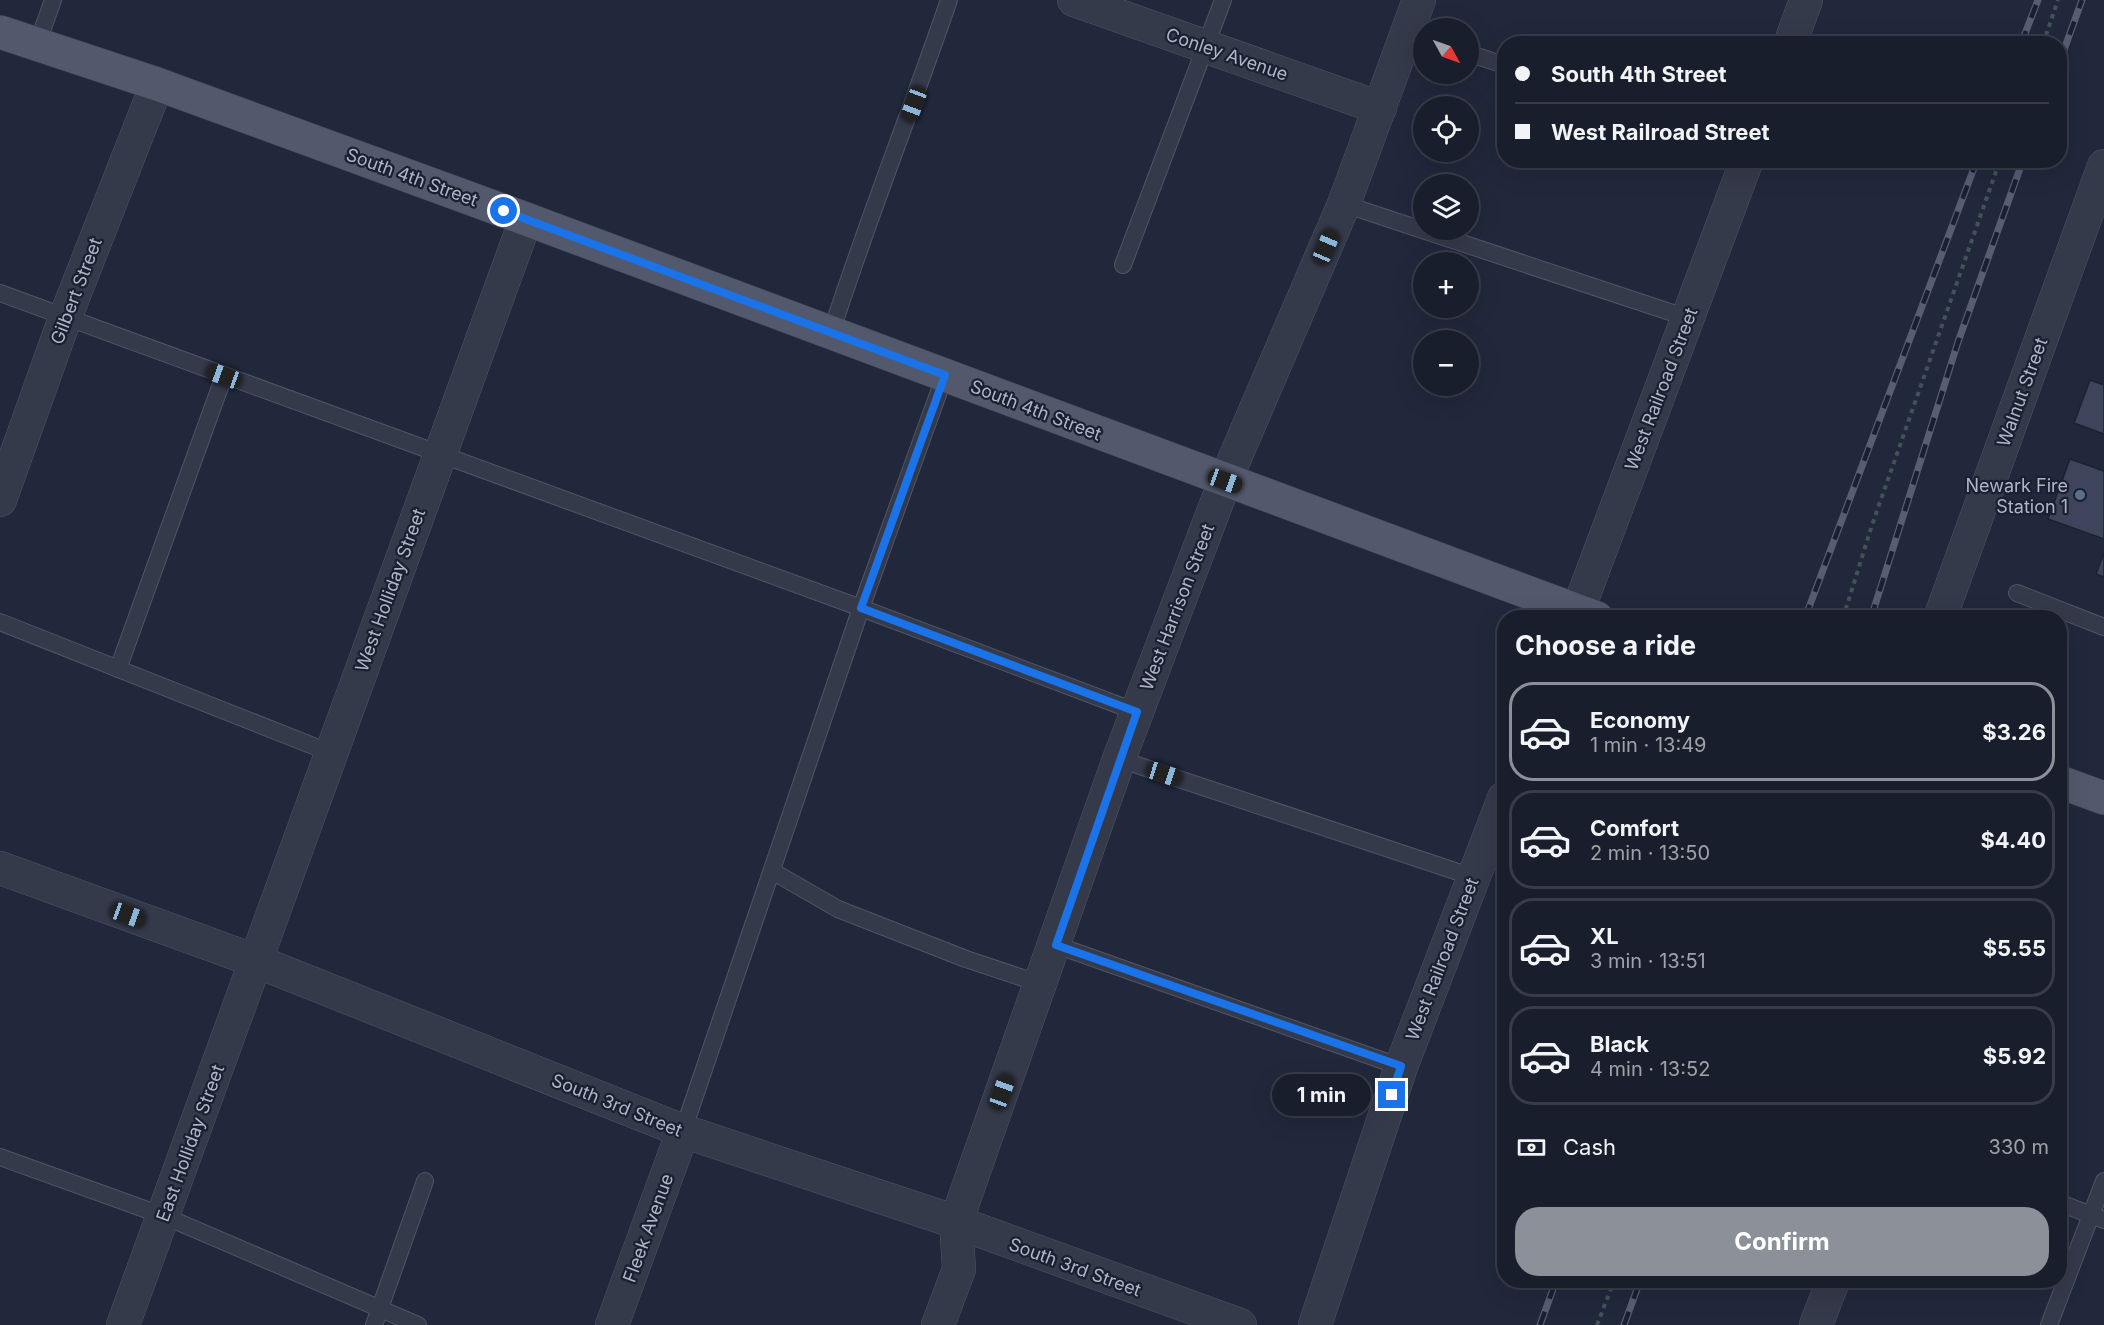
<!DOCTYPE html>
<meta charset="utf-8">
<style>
:root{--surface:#191e2c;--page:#262b38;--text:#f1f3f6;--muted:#9fa2a9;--line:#373c48;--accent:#8c9099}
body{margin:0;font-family:Inter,sans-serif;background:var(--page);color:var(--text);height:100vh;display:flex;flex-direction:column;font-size:22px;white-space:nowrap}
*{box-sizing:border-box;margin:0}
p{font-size:20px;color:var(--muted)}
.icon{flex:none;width:33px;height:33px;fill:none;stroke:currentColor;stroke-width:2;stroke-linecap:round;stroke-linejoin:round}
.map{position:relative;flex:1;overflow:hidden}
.drawer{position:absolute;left:1497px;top:610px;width:570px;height:678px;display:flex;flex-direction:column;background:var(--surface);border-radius:24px;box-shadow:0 6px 24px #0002,0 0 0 2px var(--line)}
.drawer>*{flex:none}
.guide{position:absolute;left:1497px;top:36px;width:570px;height:132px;border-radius:24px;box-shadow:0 6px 24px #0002,0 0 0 2px var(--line);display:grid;align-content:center;height:132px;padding:0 18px;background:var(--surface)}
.needle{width:39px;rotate:130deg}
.controls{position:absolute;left:1413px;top:18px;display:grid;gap:12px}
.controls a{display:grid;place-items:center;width:66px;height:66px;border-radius:50%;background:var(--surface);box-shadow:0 6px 24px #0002,0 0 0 2px var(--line);font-size:30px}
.end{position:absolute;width:27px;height:27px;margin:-14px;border:8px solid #1a73e8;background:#fff;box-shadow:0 0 0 3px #fff}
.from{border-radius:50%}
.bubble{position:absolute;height:42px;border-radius:21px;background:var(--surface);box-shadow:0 6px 24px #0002,0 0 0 2px var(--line);font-size:20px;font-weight:700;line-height:42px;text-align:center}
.car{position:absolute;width:18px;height:36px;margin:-18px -9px;border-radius:8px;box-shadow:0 0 4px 2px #0007;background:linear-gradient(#222 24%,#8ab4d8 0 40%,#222 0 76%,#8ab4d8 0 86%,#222 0)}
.guide b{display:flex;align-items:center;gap:21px;height:57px;font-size:22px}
.guide b+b{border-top:2px solid var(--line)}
.guide i{width:15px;height:15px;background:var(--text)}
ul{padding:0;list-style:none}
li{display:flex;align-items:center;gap:18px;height:99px;margin:0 12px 9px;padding:0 6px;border:3px solid var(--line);border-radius:24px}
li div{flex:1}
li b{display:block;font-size:22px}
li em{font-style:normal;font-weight:700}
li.current{border-color:var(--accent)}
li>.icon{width:54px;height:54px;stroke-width:1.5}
h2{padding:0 18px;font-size:27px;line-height:72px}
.pay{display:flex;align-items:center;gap:15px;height:66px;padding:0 18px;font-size:22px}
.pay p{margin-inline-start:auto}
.cta{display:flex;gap:12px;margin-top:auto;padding:12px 18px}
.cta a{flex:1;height:69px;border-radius:24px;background:var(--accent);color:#fff;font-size:24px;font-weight:700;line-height:69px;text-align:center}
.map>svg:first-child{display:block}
</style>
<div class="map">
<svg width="2104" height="1325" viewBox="0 0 2104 1325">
<rect width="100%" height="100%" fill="#21283b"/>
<g fill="#3d445b" stroke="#1c2232" stroke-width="1.5">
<polygon points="2090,380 2104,385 2104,434 2074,423"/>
<polygon points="2070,459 2104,471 2104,539 2048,519"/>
<polygon points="2104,553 2104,577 2096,574"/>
</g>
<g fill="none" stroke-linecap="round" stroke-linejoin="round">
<g stroke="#505566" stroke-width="18">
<g id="service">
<polyline points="37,45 53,0"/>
<polyline points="1468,53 1504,65"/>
<polyline points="1344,204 1688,318"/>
<polyline points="1123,265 1223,0"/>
<polyline points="0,293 861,608 1137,712"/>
<path d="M831 333C867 221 911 111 949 0"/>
<polyline points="2017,593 2104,627"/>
<polyline points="0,622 331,753"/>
<polyline points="118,669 224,376"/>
<polyline points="1119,759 1473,877"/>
<polyline points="772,871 838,909 966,959 1041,984"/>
<polyline points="1056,945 1401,1067"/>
<polyline points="683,1131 861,608 945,375"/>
<polyline points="0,1157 164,1216 418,1325"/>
<polyline points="2060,1203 2104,1220"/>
<polyline points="374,1325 425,1181"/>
<polyline points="2049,1325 2104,1181"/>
</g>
</g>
<g stroke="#505566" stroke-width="34">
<g id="minor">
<polyline points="1074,0 1380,108"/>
<polyline points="1790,44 1806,0"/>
<polyline points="0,500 65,318 157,84"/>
<polyline points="1575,618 1747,160"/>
<polyline points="1940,618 2104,166"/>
<polyline points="0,868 256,961 683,1131 956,1222 1240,1325"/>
<polyline points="123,1325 526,219"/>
<polyline points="612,1325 683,1131"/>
<polyline points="938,1325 959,1269 956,1222 1119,759 1225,481 1344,204 1419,0"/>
<polyline points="1315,1325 1401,1067 1504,798"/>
<polyline points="1816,1325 1833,1281"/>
</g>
</g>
<g stroke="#3e4454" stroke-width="34">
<g id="primary">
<polyline points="0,32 157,84 526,219 1597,618"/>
<polyline points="2060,782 2104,798"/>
</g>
</g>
<g stroke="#415259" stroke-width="4" stroke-dasharray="4.5 4.5" stroke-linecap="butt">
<polyline points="2043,44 2058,0"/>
<polyline points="1843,618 1872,525 2000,160"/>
<polyline points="1597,1325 1614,1281"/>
</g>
<use href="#service" stroke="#353a4b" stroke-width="16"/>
<use href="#minor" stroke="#353a4b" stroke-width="33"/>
<use href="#primary" stroke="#53596c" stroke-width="33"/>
<g stroke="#575d73" stroke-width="7">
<g id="rail">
<polyline points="2021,44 2038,0"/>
<polyline points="2060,61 2082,0"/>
<polyline points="1805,618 1977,160"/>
<polyline points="1871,618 1958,342 2023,160"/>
<polyline points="1540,1325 1556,1281"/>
<polyline points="1624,1325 1640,1281"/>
</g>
</g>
<use href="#rail" stroke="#1a2030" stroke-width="4.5" stroke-dasharray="14" stroke-linecap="butt"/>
</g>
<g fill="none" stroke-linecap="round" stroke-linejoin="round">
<polyline stroke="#1a73e8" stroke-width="8" points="504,211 945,375 861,608 1137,712 1056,945 1401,1066 1392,1095"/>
</g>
<circle fill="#5c6f8a" stroke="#1a2030" stroke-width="2" cx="2080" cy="495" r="6"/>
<g text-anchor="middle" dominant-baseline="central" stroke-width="4.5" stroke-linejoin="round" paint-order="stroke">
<g font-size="18" fill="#b0b5c7" stroke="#1a2030">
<text transform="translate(1227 54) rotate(19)">Conley Avenue</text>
<text transform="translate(412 177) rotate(20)">South 4th Street</text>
<text transform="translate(76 291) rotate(-69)">Gilbert Street</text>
<text transform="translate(1661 389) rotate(-69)">West Railroad Street</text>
<text transform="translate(2022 392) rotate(-70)">Walnut Street</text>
<text transform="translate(1036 410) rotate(21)">South 4th Street</text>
<text transform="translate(390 590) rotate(-70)">West Holliday Street</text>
<text transform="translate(1177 607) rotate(-69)">West Harrison Street</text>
<text transform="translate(1442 959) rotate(-69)">West Railroad Street</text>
<text transform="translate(617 1105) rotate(22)">South 3rd Street</text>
<text transform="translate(190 1143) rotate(-70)">East Holliday Street</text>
<text transform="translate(648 1228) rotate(-70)">Fleek Avenue</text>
<text transform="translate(1075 1267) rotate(20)">South 3rd Street</text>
</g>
<g font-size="18" fill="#b0b5c7" stroke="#1a2030" text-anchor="end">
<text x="2068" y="485">Newark Fire<tspan x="2068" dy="21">Station 1</tspan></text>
</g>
</g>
</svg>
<div class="controls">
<a><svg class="needle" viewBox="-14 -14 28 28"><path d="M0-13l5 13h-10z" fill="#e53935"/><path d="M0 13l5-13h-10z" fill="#9fa2a9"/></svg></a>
<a><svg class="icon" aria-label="locate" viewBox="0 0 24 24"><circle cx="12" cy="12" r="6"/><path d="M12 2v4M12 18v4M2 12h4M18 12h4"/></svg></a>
<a><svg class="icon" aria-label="layers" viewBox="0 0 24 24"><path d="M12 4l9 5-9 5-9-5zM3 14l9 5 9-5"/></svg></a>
<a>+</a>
<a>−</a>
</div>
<i class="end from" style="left:504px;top:211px"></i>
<i class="end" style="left:1392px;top:1095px"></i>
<div class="bubble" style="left:1272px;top:1074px;width:99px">1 min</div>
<i class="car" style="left:914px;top:104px;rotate:201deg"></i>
<i class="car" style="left:1326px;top:247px;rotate:23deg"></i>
<i class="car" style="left:224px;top:376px;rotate:290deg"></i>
<i class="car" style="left:1225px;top:481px;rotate:110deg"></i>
<i class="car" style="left:1164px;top:774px;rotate:108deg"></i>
<i class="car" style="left:128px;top:915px;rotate:110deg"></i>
<i class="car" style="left:1002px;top:1092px;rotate:20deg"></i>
<div class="guide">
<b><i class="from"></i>South 4th Street</b>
<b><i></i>West Railroad Street</b>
</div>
<section class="drawer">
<h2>Choose a ride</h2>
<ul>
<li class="current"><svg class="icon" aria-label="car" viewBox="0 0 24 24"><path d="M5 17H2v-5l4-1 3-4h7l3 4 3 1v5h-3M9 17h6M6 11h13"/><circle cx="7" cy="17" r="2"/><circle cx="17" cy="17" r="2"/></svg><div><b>Economy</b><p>1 min · 13:49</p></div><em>$3.26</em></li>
<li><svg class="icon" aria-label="car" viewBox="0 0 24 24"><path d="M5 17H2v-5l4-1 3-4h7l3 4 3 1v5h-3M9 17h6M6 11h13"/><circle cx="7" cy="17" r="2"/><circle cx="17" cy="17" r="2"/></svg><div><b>Comfort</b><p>2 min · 13:50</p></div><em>$4.40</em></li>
<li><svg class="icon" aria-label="car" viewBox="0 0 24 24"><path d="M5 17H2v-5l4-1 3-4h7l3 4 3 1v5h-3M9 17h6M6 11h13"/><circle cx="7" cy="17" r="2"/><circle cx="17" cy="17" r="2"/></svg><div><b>XL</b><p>3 min · 13:51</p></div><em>$5.55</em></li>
<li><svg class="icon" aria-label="car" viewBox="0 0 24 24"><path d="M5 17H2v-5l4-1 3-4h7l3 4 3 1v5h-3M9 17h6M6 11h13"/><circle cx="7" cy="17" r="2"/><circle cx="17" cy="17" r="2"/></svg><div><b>Black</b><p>4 min · 13:52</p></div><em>$5.92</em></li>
</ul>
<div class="pay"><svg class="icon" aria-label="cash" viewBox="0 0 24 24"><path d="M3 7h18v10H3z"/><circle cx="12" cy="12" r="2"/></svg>Cash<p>330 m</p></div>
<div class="cta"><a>Confirm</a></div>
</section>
</div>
